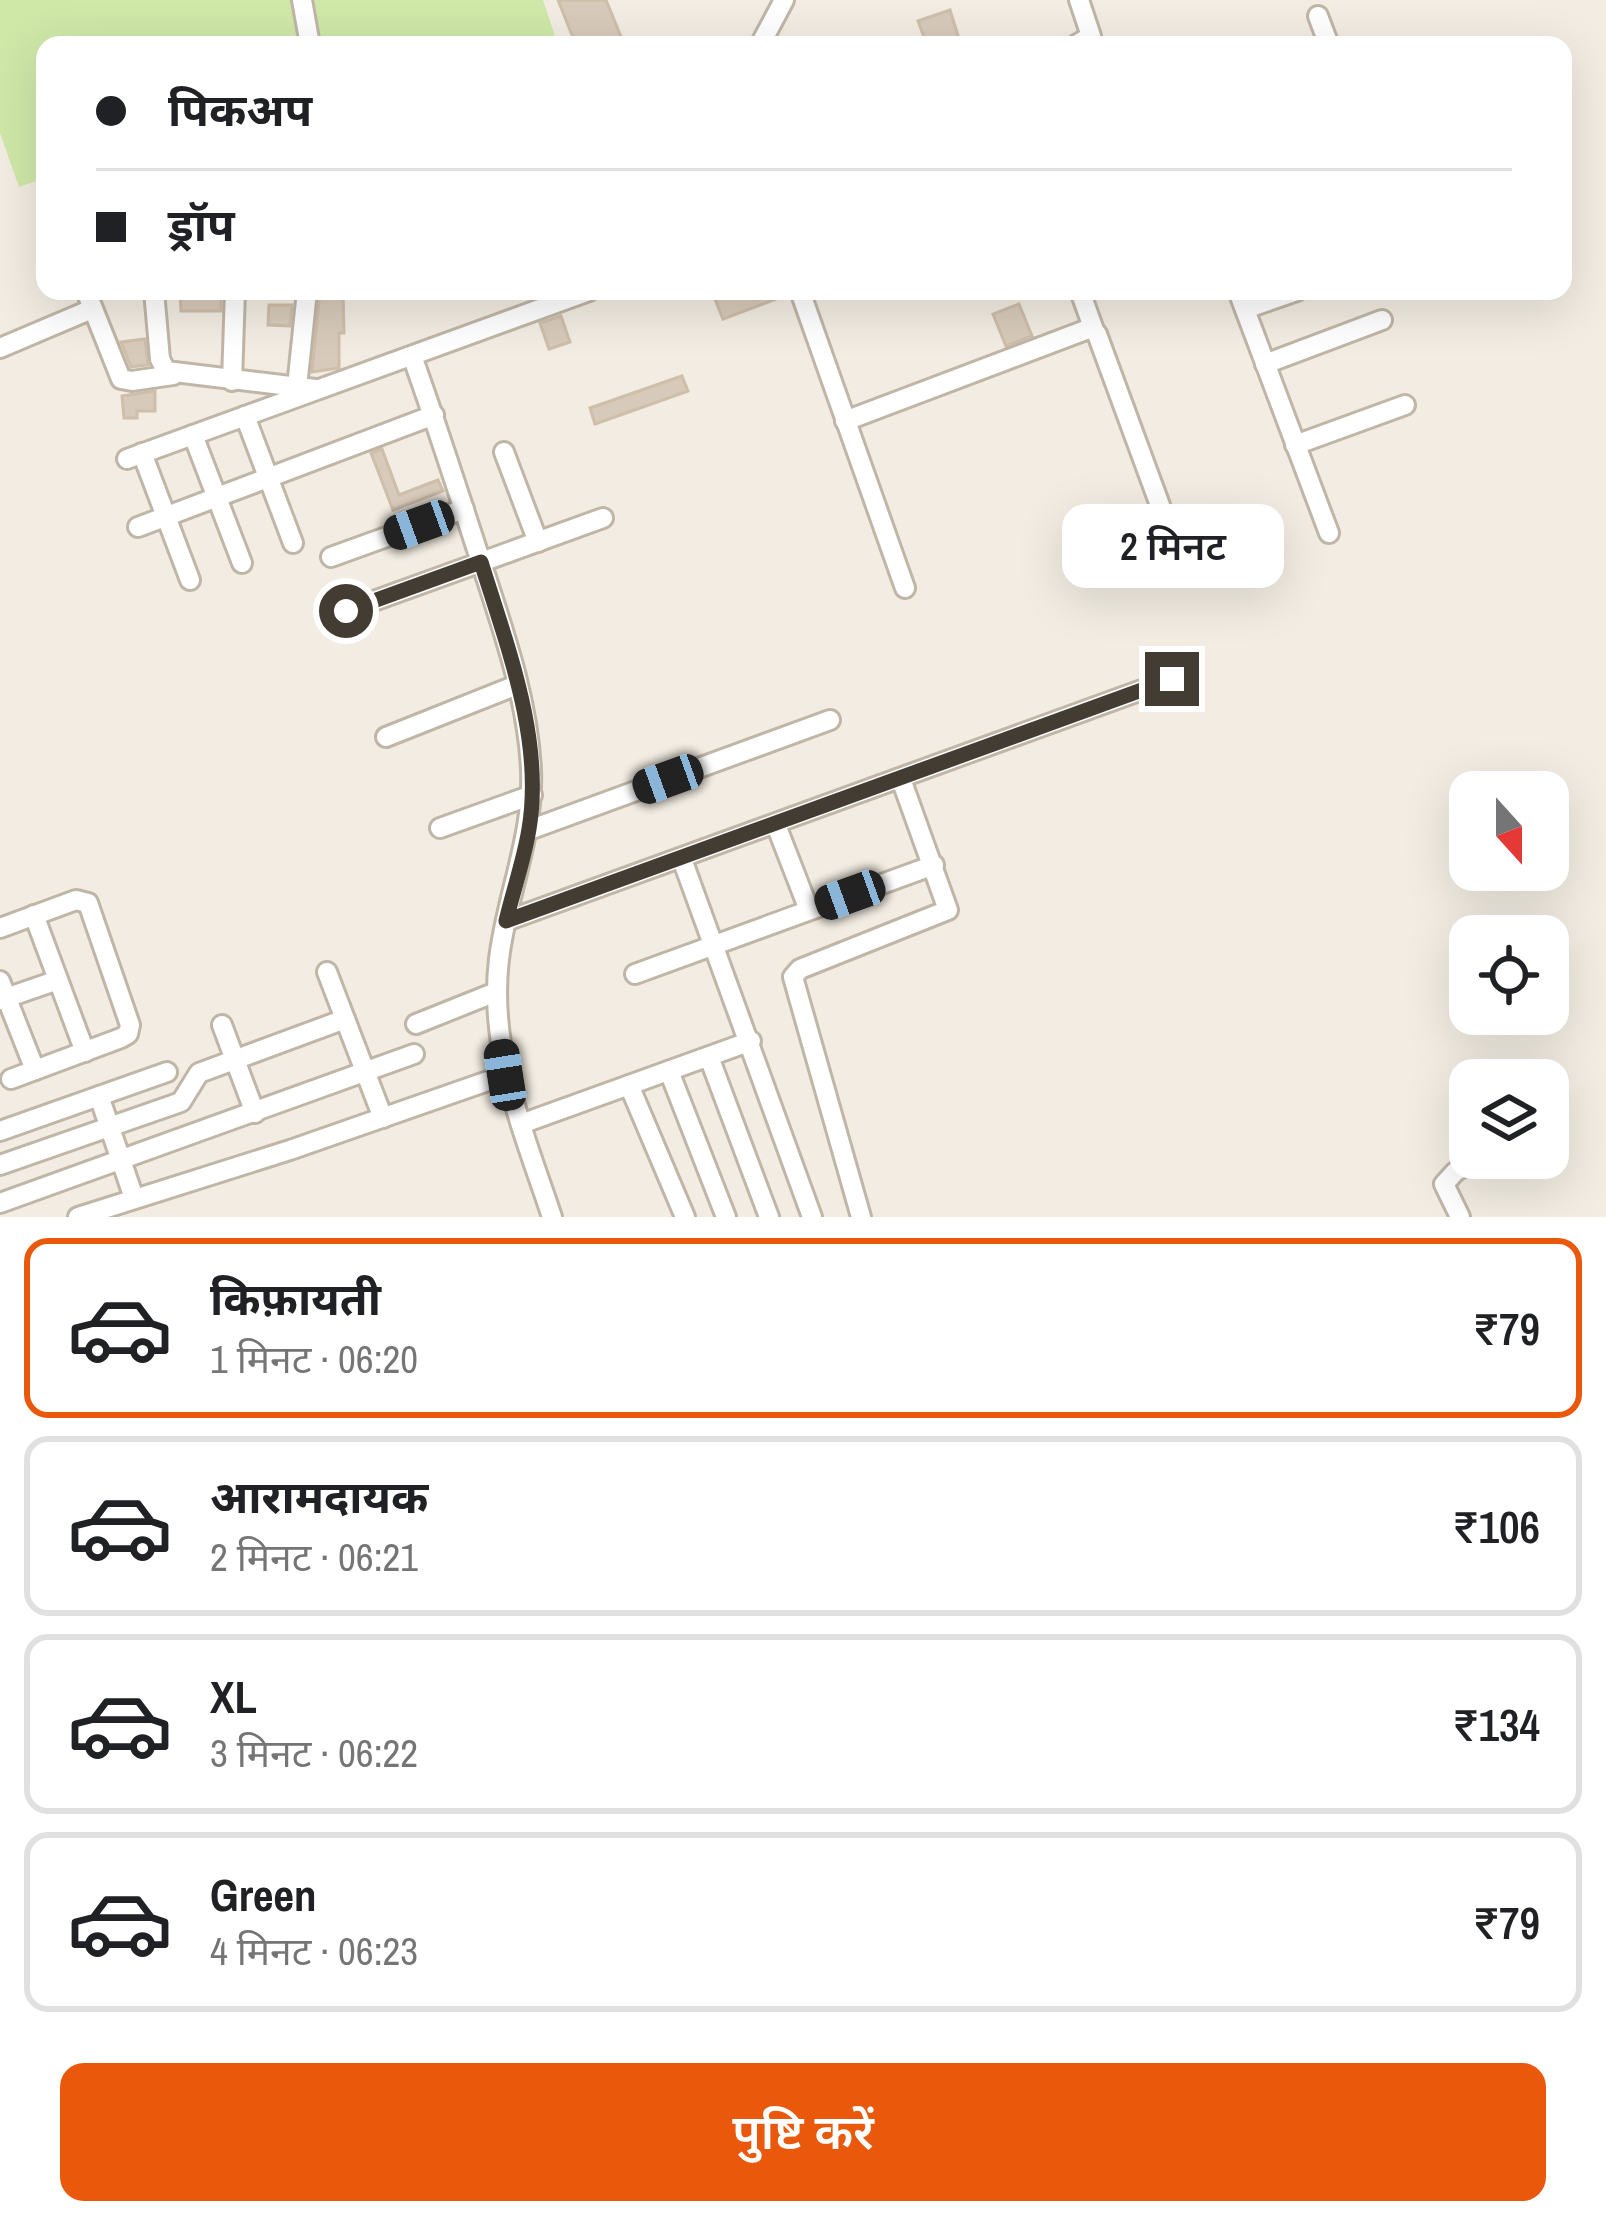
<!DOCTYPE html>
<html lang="hi">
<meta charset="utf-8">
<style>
:root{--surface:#fff;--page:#f6f6f6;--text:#202124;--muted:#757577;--line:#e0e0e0;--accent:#ea580c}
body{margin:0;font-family:"Archivo Narrow","Noto Sans Devanagari",sans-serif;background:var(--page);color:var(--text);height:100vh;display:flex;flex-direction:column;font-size:45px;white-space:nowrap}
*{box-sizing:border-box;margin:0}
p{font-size:39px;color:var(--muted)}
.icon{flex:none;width:66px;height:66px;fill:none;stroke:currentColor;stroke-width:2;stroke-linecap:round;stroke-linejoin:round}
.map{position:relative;height:1217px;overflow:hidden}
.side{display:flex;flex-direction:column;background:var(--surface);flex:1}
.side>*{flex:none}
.top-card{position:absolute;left:36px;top:36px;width:1536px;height:264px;border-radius:24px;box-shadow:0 12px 48px #0002;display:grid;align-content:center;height:264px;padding:0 60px;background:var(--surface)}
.needle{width:78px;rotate:159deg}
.buttons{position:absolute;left:1449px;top:771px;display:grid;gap:24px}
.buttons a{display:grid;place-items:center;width:120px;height:120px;border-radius:24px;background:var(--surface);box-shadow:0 12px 48px #0002;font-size:60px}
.end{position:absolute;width:54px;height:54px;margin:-27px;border:15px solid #433c32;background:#fff;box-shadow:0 0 0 6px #fff}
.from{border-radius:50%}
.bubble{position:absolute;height:84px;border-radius:24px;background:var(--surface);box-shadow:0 12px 48px #0002;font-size:39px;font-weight:600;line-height:84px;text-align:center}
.car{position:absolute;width:36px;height:72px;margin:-36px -18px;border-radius:15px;box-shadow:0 0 9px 3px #0007;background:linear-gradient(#222 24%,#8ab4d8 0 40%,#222 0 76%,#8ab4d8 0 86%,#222 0)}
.top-card b{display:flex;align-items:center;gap:42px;height:114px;font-size:45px}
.top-card b+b{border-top:3px solid var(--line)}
.top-card i{width:30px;height:30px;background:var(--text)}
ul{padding:21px 0 0;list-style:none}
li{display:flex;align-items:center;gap:36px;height:180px;margin:0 24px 18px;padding:0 36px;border:6px solid var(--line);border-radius:24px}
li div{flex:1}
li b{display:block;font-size:45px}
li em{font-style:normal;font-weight:600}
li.active{border-color:var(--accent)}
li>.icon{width:108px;height:108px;stroke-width:1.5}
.primary-button{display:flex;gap:24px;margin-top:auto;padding:24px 60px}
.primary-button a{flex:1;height:138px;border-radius:24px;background:var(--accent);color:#fff;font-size:48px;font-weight:600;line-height:138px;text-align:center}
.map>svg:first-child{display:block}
</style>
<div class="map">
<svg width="1606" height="1217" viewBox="0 0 1606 1217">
<rect width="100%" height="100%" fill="#f2ece2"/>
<polygon fill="#cfe8a8" points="0,0 543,0 558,45 45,45 45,178 19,187 0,133"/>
<g fill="#d7caba" stroke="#cebeaa" stroke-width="3">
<polygon points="558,0 606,0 621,37 600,45 576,45"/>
<polygon points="950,10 961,45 927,45 918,21"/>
<polygon points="180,291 221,291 221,311 181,311"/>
<polygon points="320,291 343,291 344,333 339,333 339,368 312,372"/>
<polygon points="721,291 787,291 787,295 723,319 713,294"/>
<polygon points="1019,304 1032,336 1006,346 993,314"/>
<polygon points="269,305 292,305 290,326 268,325"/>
<polygon points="561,316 570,342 549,349 540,323"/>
<polygon points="145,339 148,365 131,367 121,342"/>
<polygon points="682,376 688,391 595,424 590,408"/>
<polygon points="155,391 155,411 137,411 137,418 124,418 122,396"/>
<polygon points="382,449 399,495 438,480 443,491 393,510 371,453"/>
</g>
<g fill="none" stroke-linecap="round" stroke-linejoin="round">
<g stroke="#c0b6a7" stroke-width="24">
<g id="minor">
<polyline points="302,0 310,45"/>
<polyline points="1318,16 1329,45"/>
<polyline points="760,45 784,0"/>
<polyline points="1076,45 1091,36 1079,0"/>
<polyline points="86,291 121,379 132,381 173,375"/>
<polyline points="154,291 160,359 166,371 315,389"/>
<polyline points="800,291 905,588"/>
<polyline points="1080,291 1094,330"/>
<polyline points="1238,291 1329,533"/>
<polyline points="1245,309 1297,291"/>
<polyline points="0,348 92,309"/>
<path d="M412 356C437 425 459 495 482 565 503 630 528 700 531 770 534 835 507 894 499 959 488 1049 524 1133 552 1217"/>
<polyline points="1265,364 1382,320"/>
<polyline points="232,381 235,291"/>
<polyline points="297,387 307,291"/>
<polyline points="245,416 293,543"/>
<polyline points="845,421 1091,328 1097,334 1161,508"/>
<polyline points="193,435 242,563"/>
<polyline points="1295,445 1405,405"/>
<polyline points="504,452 538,542"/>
<polyline points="142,453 190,580"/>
<polyline points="127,459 589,291"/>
<polyline points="138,527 434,415"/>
<polyline points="331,557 464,509"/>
<polyline points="346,611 603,518"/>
<polyline points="386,737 517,685"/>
<polyline points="776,825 809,910"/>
<polyline points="440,828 532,795"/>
<polyline points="529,830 830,720"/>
<polyline points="682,859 812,1217"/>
<polyline points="34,915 85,1052"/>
<polyline points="506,921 1172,679"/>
<polyline points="0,928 76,900 88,903 130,1025 128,1034 121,1038 11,1079"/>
<polyline points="327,972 383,1118"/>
<polyline points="635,974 934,865"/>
<polyline points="0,981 35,1070"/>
<polyline points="0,1000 58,980"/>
<polyline points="416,1024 496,992"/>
<polyline points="222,1025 255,1113"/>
<polyline points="709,1057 769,1217"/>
<polyline points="669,1071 726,1217"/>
<polyline points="629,1085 685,1217"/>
<polyline points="99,1096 134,1198"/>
<polyline points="521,1124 751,1041"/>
<polyline points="0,1131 167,1072"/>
<polyline points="0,1165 181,1102 199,1073 345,1019"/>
<polyline points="0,1203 414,1054"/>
<polyline points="78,1217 290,1150 505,1075"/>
<polyline points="861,1217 793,977 800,969 948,910 901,779"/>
<polyline points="1460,1217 1444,1184 1455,1172 1477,1158"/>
</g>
</g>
<use href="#minor" stroke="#fff" stroke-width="18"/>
</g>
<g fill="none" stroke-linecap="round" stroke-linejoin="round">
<path stroke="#433c32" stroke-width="15" d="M346 611 481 562C507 646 544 740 529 829 524 860 513 891 506 921L1172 679"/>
</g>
</svg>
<div class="buttons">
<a><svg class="needle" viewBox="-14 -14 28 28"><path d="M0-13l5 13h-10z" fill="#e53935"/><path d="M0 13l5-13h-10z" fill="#757577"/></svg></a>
<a><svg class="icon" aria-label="locate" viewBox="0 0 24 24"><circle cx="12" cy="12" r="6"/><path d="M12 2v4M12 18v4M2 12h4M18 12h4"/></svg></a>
<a><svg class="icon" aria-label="layers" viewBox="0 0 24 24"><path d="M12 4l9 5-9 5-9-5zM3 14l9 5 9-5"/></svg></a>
</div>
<i class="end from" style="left:346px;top:611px"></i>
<i class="end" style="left:1172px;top:679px"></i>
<div class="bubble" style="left:1062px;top:504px;width:222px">2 मिनट</div>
<i class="car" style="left:419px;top:525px;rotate:250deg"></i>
<i class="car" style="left:668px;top:779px;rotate:250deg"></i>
<i class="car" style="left:850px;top:895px;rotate:250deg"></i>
<i class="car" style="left:505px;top:1075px;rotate:351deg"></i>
<div class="top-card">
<b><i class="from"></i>पिकअप</b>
<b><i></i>ड्रॉप</b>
</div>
</div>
<section class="side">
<ul>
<li class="active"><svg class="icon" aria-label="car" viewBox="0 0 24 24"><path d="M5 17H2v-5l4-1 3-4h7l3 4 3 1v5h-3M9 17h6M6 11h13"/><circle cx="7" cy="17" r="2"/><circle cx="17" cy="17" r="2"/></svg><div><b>किफ़ायती</b><p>1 मिनट · 06:20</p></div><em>₹79</em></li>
<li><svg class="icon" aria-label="car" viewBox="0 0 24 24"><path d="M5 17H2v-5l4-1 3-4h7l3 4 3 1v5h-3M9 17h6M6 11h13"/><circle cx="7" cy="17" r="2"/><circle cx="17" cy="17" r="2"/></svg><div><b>आरामदायक</b><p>2 मिनट · 06:21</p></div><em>₹106</em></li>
<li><svg class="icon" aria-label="car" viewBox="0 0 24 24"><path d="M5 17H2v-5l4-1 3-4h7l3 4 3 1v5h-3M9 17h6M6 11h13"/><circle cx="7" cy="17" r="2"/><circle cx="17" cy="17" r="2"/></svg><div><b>XL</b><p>3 मिनट · 06:22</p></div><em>₹134</em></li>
<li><svg class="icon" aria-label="car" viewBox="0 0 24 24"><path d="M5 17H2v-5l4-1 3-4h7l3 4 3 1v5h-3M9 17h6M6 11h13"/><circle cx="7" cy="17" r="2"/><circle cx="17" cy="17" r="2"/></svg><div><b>Green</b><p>4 मिनट · 06:23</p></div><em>₹79</em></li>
</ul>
<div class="primary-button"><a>पुष्टि करें</a></div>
</section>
